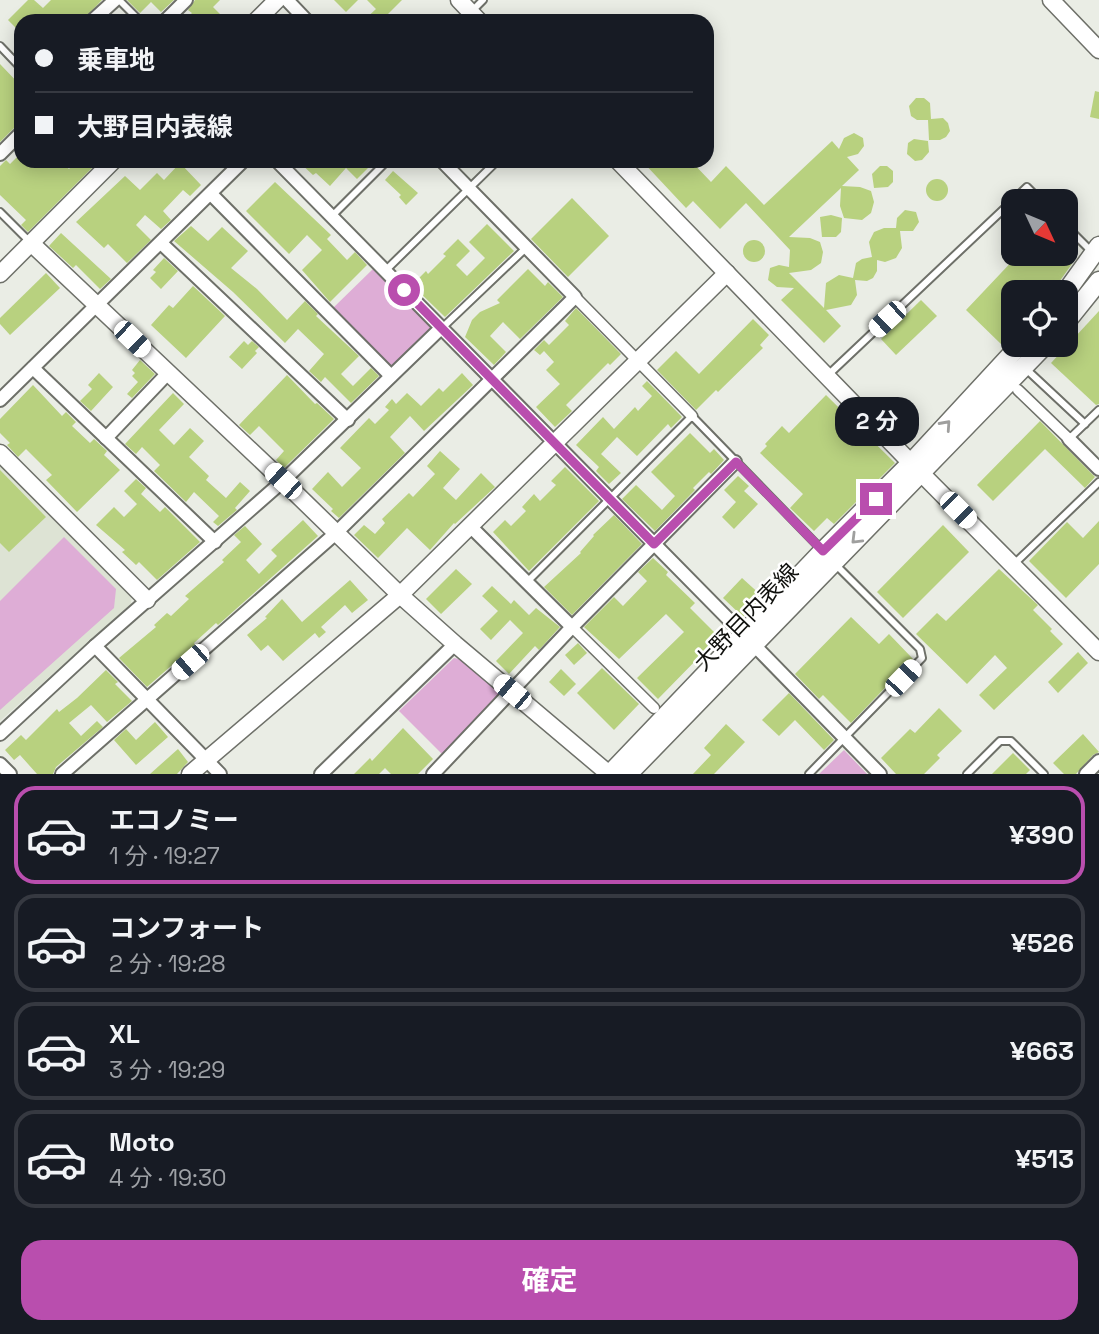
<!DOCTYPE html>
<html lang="ja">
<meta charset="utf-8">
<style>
:root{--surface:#171b24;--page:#20242c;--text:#f1f3f6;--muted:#9ea1a6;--line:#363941;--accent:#b94eae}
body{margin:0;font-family:"Space Grotesk","Noto Sans JP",sans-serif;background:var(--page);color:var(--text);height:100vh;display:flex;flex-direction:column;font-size:26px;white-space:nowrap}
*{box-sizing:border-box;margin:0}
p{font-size:23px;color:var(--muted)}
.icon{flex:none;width:38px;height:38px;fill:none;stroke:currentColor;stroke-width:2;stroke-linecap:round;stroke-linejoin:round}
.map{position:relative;height:774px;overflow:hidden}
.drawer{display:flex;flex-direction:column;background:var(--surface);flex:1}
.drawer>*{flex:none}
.top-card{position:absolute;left:14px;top:14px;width:700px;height:154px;border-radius:21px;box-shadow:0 4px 18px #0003;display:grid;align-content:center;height:154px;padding:0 21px;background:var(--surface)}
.needle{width:46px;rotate:134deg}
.tools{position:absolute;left:1001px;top:189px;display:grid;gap:14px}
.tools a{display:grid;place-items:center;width:77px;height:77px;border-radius:14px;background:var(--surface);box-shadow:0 4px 18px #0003;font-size:35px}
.end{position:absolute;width:32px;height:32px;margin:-16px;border:9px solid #b94eae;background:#fff;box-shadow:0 0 0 4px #fff}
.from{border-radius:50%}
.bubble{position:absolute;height:49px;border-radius:21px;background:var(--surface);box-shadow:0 4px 18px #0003;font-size:23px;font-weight:700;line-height:49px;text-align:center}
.car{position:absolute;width:21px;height:42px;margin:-21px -10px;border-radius:9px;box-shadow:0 0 5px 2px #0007;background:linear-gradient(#fff 24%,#345 0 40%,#fff 0 76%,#345 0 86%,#fff 0)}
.top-card b{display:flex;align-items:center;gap:24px;height:66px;font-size:26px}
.top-card b+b{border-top:2px solid var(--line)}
.top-card i{width:18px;height:18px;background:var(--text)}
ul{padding:12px 0 0;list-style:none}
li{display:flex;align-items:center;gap:21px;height:98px;margin:0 14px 10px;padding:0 7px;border:4px solid var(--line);border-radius:21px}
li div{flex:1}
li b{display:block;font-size:26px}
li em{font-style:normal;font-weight:700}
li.current{border-color:var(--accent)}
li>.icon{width:63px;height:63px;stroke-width:1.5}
.button{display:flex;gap:14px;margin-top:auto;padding:14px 21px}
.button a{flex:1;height:80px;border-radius:21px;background:var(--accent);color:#fff;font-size:28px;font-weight:700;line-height:80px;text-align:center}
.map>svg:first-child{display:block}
</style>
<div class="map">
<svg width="1099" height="774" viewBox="0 0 1099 774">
<rect width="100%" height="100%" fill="#eaede5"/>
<polygon fill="#dde3d4" points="0,461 132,591 131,604 0,721"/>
<g fill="#deadd6">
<polygon points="374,268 431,326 431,335 393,372 332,309"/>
<polygon points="64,537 116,589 114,608 0,710 0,601"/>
<polygon points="454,658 463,660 501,692 442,754 399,711"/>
<polygon points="844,750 867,774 819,774"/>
</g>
<g fill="#b8d17f">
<polygon points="28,0 34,0 43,8 51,0 102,0 82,21 21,21 21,33 8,20"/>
<polygon points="127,0 174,0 161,12 151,2 140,13"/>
<polygon points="195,0 220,0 213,7 227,21 184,21 192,13 188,10"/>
<polygon points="334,0 358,0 346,12"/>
<polygon points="367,0 402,0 381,21 363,21 376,9"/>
<polygon points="0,64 21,86 21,124 15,127 0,142"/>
<polygon points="1095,91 1099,92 1099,119 1090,117"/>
<polygon points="916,98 924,98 930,103 931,119 943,118 948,123 950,131 946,137 940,140 929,140 928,120 917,120 911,116 909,106"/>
<polygon points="854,133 863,138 864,146 858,154 847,157 859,170 842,186 860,187 871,191 874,202 871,213 862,220 844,218 840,206 841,188 789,237 810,238 820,242 823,252 821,263 811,270 789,273 824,308 826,283 839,275 853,278 856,263 862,259 872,257 869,242 874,232 884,228 896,228 897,218 905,210 916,212 919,222 913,231 900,231 902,248 896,258 885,262 877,260 877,271 873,278 867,281 855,280 857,295 851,305 826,310 841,326 824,343 781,300 794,288 777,287 768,280 770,268 779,265 789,267 790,250 746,203 720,229 693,201 686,208 642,161 691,161 711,182 726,166 764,205 832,141 839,149 844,138"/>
<polygon points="914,139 928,141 929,152 922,160 915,161 907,154 908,143"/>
<polygon points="21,145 21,161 59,161 69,169 77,161 93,161 96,164 28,232 21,225 26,220 0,195 0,166 6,160 10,164 21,153 17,149"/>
<polygon points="298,161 322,161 329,168 336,161 375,161 357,179 346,168 330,186 316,173 313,175"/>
<polygon points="180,163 201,185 190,196 183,190 163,211 171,220 161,229 145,215 136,225 151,240 127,263 108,244 104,248 76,222 125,176 140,190 157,173 164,180"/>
<polygon points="880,166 887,166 893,171 893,182 888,187 874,188 872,174"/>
<polygon points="393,171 418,193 406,205 399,197 401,195 385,180"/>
<circle cx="937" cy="190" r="11"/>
<polygon points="275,182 331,235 327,239 347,260 355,252 367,265 330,302 302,270 322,250 307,235 289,254 246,211"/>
<polygon points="572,198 609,236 568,277 531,239"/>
<polygon points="831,215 842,218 841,232 836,237 822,237 820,217"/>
<polygon points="487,224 514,251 445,317 412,285 426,271 428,274 446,256 443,254 458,239 470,251 456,265 467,276 485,258 469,242"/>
<polygon points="191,226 208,241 222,227 236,240 248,251 231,268 257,289 287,320 305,301 318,314 316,316 359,356 341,374 353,386 371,368 379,376 351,403 325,377 321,382 309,371 324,354 298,329 285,343 233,292 174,241"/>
<polygon points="61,233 111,279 100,289 76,265 73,268 49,246"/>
<circle cx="754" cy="251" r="11"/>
<polygon points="1019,254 1066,254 1074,261 1052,292 1013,292 1013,333 1002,345 966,310"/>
<polygon points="164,258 178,271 161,289 150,278 156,272 153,270"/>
<polygon points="528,269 545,286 548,282 563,297 520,339 503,322 490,336 506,352 494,365 465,337 472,320 480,312 500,303 497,300"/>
<polygon points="46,273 60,288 10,335 0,324 0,318"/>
<polygon points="193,286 225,316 186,358 151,325 169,305 173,308"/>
<polygon points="921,300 937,316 896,355 881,339"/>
<polygon points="576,308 621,354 610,365 608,363 566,405 572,411 555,427 536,407 560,384 546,370 554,362 544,351 540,355 534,350 544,340 549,345 569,325 565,321"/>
<polygon points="1099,311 1099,404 1096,405 1051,363"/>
<polygon points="753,319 769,335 760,345 763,348 718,392 716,390 696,410 657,370 676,351 699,374"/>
<polygon points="244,341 248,345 252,341 259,347 255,351 257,353 242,369 229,357"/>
<polygon points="140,360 155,374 132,398 127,394 138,382 132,376 135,373 132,370"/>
<polygon points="99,373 113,387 91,411 80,401 92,389 88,385"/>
<polygon points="462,373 473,385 424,431 410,416 390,437 405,453 339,518 331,511 333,509 312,489 328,472 342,487 361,468 340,448 369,418 375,424 389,410 385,407 392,399 396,404 407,393 421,406 439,388 443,392"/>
<polygon points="287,375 315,404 317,403 334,419 284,468 276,460 284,451 259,426 250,435 239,425"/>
<polygon points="647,381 682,417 671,428 668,424 637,456 617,437 601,454 621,473 609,484 596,471 599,467 576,445 603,417 614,429 635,407 638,411 652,396 642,386"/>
<polygon points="33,385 62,416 66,412 76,422 72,426 90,443 94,439 107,451 104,455 120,470 77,512 46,480 52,475 26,449 18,457 7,445 10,443 0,433 0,419"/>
<polygon points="173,393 184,404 159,430 174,445 190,428 204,441 189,457 209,476 206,480 226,498 240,482 250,491 235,508 237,510 218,526 213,522 219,516 194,492 186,502 154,471 160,465 142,447 136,454 125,444"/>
<polygon points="826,395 895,463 834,524 827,518 814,531 790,508 803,494 760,453 767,446 765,444 782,426 789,433"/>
<polygon points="1040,421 1095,477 1085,488 1045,449 993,501 977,485"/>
<polygon points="690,433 710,453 714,449 724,460 711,474 709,472 693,488 695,490 655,531 622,499 636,485 662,510 675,496 651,472"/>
<polygon points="440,451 460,469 443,488 456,500 481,473 495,487 455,524 454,523 430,550 407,528 378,558 354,535 364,525 375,534 385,523 382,519 409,493 413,497 435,474 427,466"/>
<polygon points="565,467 599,501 529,571 493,532 505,520 511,526 526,511 522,507 534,494 540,501 556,485 551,481"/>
<polygon points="0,470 46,517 9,552 0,543"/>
<polygon points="738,476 749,486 744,491 758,504 734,529 722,517 736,502 724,490"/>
<polygon points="136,479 146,488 141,494 160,512 165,507 200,542 157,580 139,562 136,565 122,552 125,550 96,525 114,507 124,517 137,504 124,491"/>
<polygon points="614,515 642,544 572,615 544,587 581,553 580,552 594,536 593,535"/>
<polygon points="303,520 318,536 218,625 216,623 194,643 195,645 147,687 119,658 156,627 154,625 167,613 171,616 189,599 185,596 224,562 222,560 241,542 234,535 245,526 262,544 246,560 259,574 277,556 271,550"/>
<polygon points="1099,521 1099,564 1066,598 1029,561 1067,522 1083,538"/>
<polygon points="943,525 969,552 903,618 877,592"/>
<polygon points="653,558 668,572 666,575 695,603 690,608 721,639 706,654 704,652 658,699 637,678 684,632 666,614 619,659 584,627 614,597 623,606 647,581 638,572"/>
<polygon points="456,569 472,584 441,614 426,599"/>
<polygon points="999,569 1038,605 1033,610 1052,629 1050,631 1063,644 994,710 979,695 1007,668 995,655 967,684 916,634 937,613 946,621"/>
<polygon points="742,578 763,597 743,617 723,598"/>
<polygon points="350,580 368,600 352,613 345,605 321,627 326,632 319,638 315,633 283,661 268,645 261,651 247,635 267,618 265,617 282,599 302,622"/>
<polygon points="492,586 511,604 514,600 529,615 536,608 560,627 539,650 535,646 509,674 496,661 523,633 510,620 491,640 480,629 498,611 482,596"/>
<polygon points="851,617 879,644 889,634 913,659 851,723 823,695 819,699 795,674"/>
<polygon points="578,643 587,653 574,665 565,655"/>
<polygon points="1078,652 1088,663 1058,693 1048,682"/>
<polygon points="602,668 639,704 614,730 577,693"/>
<polygon points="561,669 576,684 564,696 549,682"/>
<polygon points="106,670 118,682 115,684 132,701 107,722 91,705 69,723 81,736 97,721 103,727 56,767 53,774 37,774 20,755 14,760 5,750 21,735 26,740 57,709 59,712 77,698"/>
<polygon points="789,693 834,740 824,750 795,720 779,736 762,720"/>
<polygon points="939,708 962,731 937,755 940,758 924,774 896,774 881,758 910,729 915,733"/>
<polygon points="155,722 168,737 136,765 114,740 126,729 136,740"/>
<polygon points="726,724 745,742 714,774 693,774 711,755 704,748"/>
<polygon points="403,728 433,759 418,774 391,774 385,768 379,774 354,774 370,758 372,761"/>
<polygon points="1083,734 1099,752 1093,755 1076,774 1064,774 1053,763"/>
<polygon points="178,749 188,762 177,774 150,774"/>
<polygon points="1013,753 1030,770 1026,774 992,774"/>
</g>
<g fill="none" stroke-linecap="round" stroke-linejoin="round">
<g stroke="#6e7069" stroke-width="10">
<g id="service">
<polyline points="119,0 140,21"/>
<polyline points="472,11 483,0"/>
<polyline points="0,46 21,68"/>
<polyline points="0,212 30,242"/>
<polyline points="332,216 387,161"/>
<polyline points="1066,226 1093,253"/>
<polyline points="385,271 497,161"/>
<polyline points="442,328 527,247"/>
<polyline points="1025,368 1085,424"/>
<polyline points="827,376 1027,187 1041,201"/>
<polyline points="1069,439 1099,410"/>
<polyline points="1013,565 1099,482"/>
<polyline points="527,582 692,416 822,550"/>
<polyline points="809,774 922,658 920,649 835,564"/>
<polyline points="967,774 1000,741 1011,741 1044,774"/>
</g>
</g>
<g stroke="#6e7069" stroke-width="13">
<g id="pedestrian">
<polyline points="575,297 692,416"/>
<polyline points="1018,390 1069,439"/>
<polyline points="572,627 654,708"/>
</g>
</g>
<g stroke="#6e7069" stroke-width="16">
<g id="minor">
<polyline points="287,0 307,21"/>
<polyline points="92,21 115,0"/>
<polyline points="165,21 186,0"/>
<polyline points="0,154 21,133"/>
<polyline points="277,161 744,635"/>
<polyline points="211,194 391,376"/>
<polyline points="161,243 348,420"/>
<polyline points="33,368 215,542"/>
<polyline points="0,400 243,161"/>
<polyline points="106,438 168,373"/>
<polyline points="1069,439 1099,469"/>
<polyline points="470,526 572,627"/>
<polyline points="754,645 880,774"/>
<polyline points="95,646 220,774"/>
<polyline points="0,734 95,646 283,481 441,328"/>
<polyline points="0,764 10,774"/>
<polyline points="62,774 336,533 575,297 442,161"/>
<polyline points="321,774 455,644"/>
<polyline points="433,774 572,627 735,462"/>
<polyline points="1086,774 1099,761"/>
</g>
</g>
<g stroke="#6e7069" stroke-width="19">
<g id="tertiary">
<polyline points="459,0 479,21"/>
<polyline points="1051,0 1099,50"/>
<polyline points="256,21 277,0"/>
<polyline points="618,161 911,463 1099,652"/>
<polyline points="31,243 283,481 400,595 455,644 609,774"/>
<polyline points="0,274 113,161"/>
<polyline points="0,453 147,600"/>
<polyline points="190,774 400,595 727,273"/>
</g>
</g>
<g stroke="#6e7069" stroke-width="21">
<g id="secondary">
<polyline points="1066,292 1099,246"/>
<polyline points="1066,322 1099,281"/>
<polyline points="610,774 823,551 911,463 1020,345"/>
<polyline points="628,774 1045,345"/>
</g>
</g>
<use href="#service" stroke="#fff" stroke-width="6"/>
<use href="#pedestrian" stroke="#fff" stroke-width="10"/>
<use href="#minor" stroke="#fff" stroke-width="12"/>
<use href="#tertiary" stroke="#fff" stroke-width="16"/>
<use href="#secondary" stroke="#fff" stroke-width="18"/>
</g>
<defs><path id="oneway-chevron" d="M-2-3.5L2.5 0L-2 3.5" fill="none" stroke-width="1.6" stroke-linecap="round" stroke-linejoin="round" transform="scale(1.75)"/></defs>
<g stroke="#9f9f9e">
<use href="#oneway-chevron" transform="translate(946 425) rotate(-48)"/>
<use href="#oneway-chevron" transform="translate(856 539) rotate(135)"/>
</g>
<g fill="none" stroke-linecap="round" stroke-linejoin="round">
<polyline stroke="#b94eae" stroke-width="9" points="404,290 654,544 736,462 823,551 876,499"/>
</g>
<g text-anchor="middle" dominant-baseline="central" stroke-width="5" stroke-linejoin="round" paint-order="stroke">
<g font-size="23" fill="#0f100d" stroke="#fff">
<text transform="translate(746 617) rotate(-46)">大野目内表線</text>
</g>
</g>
</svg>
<div class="tools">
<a><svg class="needle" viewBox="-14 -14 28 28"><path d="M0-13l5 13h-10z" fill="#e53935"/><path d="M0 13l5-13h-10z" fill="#9ea1a6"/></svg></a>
<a><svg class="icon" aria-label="locate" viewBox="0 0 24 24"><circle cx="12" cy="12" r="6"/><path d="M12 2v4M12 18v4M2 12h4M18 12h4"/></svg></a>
</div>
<i class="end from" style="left:404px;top:290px"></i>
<i class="end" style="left:876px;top:499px"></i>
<div class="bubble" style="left:835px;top:397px;width:84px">2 分</div>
<i class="car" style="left:887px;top:319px;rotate:227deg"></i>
<i class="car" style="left:132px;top:339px;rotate:134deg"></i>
<i class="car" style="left:283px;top:481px;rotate:313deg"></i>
<i class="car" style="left:958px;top:510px;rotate:135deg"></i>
<i class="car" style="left:190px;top:662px;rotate:229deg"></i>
<i class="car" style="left:903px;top:678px;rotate:44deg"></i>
<i class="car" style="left:512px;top:692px;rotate:310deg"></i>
<div class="top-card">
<b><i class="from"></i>乗車地</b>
<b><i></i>大野目内表線</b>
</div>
</div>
<section class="drawer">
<ul>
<li class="current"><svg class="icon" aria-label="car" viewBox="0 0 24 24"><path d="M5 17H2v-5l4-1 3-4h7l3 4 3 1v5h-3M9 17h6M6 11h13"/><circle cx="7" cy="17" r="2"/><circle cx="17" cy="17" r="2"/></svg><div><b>エコノミー</b><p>1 分 · 19:27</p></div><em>¥390</em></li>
<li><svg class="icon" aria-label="car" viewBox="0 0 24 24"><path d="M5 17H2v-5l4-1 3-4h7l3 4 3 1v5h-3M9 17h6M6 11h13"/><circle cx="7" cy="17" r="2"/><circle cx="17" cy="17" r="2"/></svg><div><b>コンフォート</b><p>2 分 · 19:28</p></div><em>¥526</em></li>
<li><svg class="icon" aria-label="car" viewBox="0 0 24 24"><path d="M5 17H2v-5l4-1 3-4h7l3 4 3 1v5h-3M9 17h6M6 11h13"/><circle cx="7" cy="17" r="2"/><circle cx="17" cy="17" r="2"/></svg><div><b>XL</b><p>3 分 · 19:29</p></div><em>¥663</em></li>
<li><svg class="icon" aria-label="car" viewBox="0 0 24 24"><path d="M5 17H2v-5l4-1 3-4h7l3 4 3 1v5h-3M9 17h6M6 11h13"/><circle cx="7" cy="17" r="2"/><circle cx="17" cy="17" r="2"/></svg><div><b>Moto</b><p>4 分 · 19:30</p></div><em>¥513</em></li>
</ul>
<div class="button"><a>確定</a></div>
</section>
